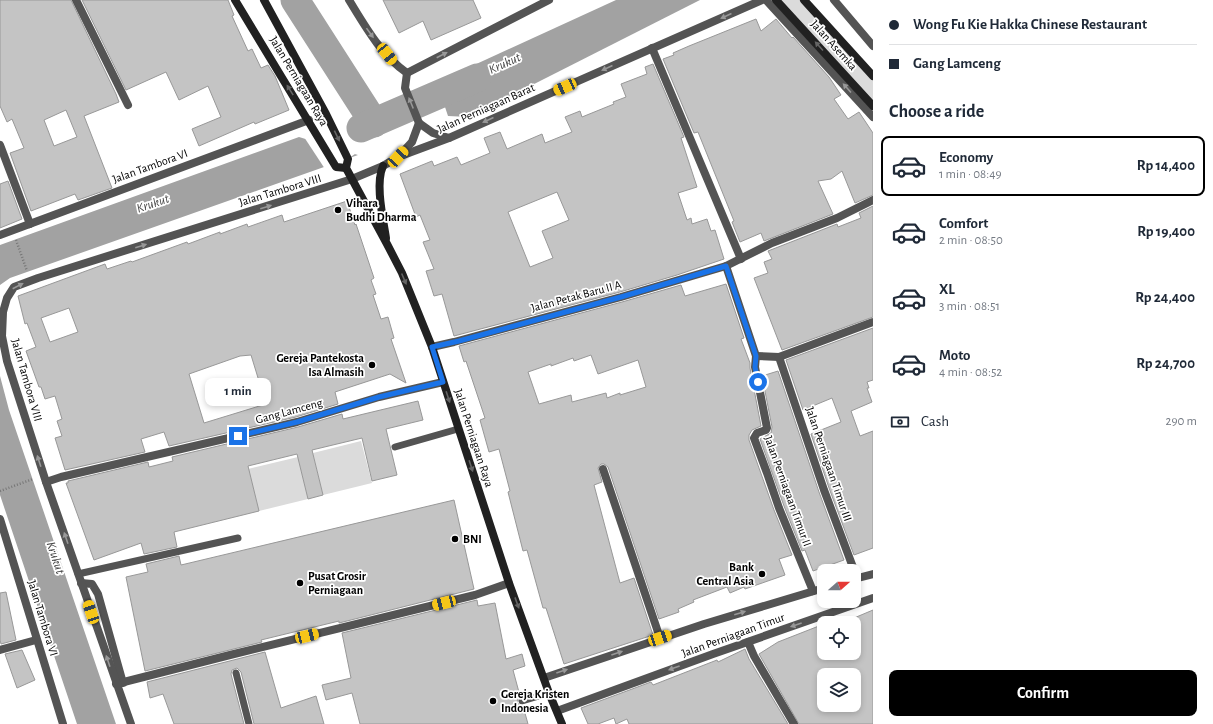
<!DOCTYPE html>
<meta charset="utf-8">
<style>
:root{--surface:#fff;--page:#f6f6f7;--text:#1f2937;--muted:#747a83;--line:#e0e1e3;--accent:#000}
body{margin:0;font-family:"Alegreya Sans",sans-serif;background:var(--page);color:var(--text);height:100vh;display:flex;flex-direction:column;font-size:15px;white-space:nowrap}
*{box-sizing:border-box;margin:0}
p{font-size:13px;color:var(--muted)}
.icon{flex:none;width:22px;height:22px;fill:none;stroke:currentColor;stroke-width:2;stroke-linecap:round;stroke-linejoin:round}
.map{position:relative;flex:1;overflow:hidden}
.drawer{display:flex;flex-direction:column;background:var(--surface);width:340px}
.drawer>*{flex:none}
.hud{display:grid;align-content:center;height:88px;padding:0 16px;background:var(--surface)}
.needle{width:26px;rotate:69deg}
.tools{position:absolute;left:817px;top:564px;display:grid;gap:8px}
.tools a{display:grid;place-items:center;width:44px;height:44px;border-radius:8px;background:var(--surface);box-shadow:0 2px 6px #0003;font-size:20px}
.end{position:absolute;width:18px;height:18px;margin:-9px;border:5px solid #1a73e8;background:#fff;box-shadow:0 0 0 2px #fff}
.from{border-radius:50%}
.bubble{position:absolute;height:28px;border-radius:8px;background:var(--surface);box-shadow:0 2px 6px #0003;font-size:13px;font-weight:700;line-height:28px;text-align:center}
.car{position:absolute;width:12px;height:24px;margin:-12px -6px;border-radius:5px;box-shadow:0 0 3px 1px #0007;background:linear-gradient(#f5c518 24%,#345 0 40%,#f5c518 0 76%,#345 0 86%,#f5c518 0)}
.hud b{display:flex;align-items:center;gap:14px;height:38px;font-size:15px}
.hud b+b{border-top:1px solid var(--line)}
.hud i{width:10px;height:10px;background:var(--text)}
ul{padding:0;list-style:none}
li{display:flex;align-items:center;gap:12px;height:60px;margin:0 8px 6px;padding:0 8px;border:2px solid transparent;border-radius:8px}
li div{flex:1}
li b{display:block;font-size:15px}
li em{font-style:normal;font-weight:700}
li.selected{border-color:var(--accent)}
li>.icon{width:36px;height:36px;stroke-width:1.5}
h2{padding:0 16px;font-size:18px;line-height:48px}
.pay{display:flex;align-items:center;gap:10px;height:44px;padding:0 16px;font-size:15px}
.pay p{margin-inline-start:auto}
.cta{display:flex;gap:8px;margin-top:auto;padding:8px 16px}
.cta a{flex:1;height:46px;border-radius:8px;background:var(--accent);color:#fff;font-size:16px;font-weight:700;line-height:46px;text-align:center}
main{display:flex;flex:1;min-height:0}
.map>svg:first-child{display:block}
</style>
<main>
<div class="map">
<svg width="873" height="724" viewBox="0 0 873 724">
<rect width="100%" height="100%" fill="#fff"/>
<g fill="#dbdbdb">
<polygon points="776,0 804,0 873,76 873,106"/>
<polygon points="361,441 372,483 323,495 313,453"/>
<polygon points="298,457 308,499 259,511 248,469"/>
</g>
<g fill="#a2a2a2">
<polygon points="616,0 700,0 469,117 448,116 438,86 448,77"/>
<polygon points="299,137 358,155 10,278 0,285 0,245"/>
<polygon points="0,376 9,410 116,724 77,724 0,495"/>
</g>
<polygon fill="#fff" points="304,137 353,152 355,154 340,164 325,169"/>
<g fill="none" stroke-linecap="round" stroke-linejoin="round">
<g stroke="#a2a2a2" stroke-width="29">
<polyline points="295,0 374,123"/>
<polyline points="361,128 477,78"/>
</g>
</g>
<g fill="#c4c4c4" stroke="#989898" fill-rule="evenodd">
<path d="M0 0H71L116 94 119 102 84 116 112 188 78 200 75 194 31 211 10 153 24 148 12 119 7 122 0 106ZM66 110 77 137 54 146 44 120Z"/>
<polygon points="82,0 228,0 234,15 232,16 248,51 252,49 261,68 268,65 275,76 289,110 255,124 254,122 199,146 192,129 221,117 208,86 179,100 166,72 126,90"/>
<polygon points="383,0 473,0 481,18 431,40 423,21 399,33"/>
<polygon points="756,19 761,31 776,19 792,38 793,37 829,77 841,95 834,99 848,119 859,112 873,133 873,195 855,203 842,171 831,179 818,181 833,214 764,241 761,233 740,242 732,222 734,221 698,132 694,133 663,59 674,55 673,53 689,46"/>
<path d="M653 64 684 137 681 138 697 187 678 193 687 220 691 218 692 224 707 219 711 231 715 230 724 259 677 275 620 292 454 336 442 294 434 296 426 271 434 269 423 242 430 240 420 215 416 217 400 174 432 161 434 166 457 157 461 165 490 153 484 138 500 132 507 149 542 134 545 143 572 132 565 117 580 111 582 117 614 104 613 102 626 97 621 84 647 74 645 67ZM557 192 569 220 542 231 553 258 530 267 508 212Z"/>
<polygon points="8,181 22,219 0,228 0,184"/>
<path d="M347 201 355 225 356 224 374 278 371 280 376 294 373 295 381 319 388 317 394 338 391 339 406 383 390 374 335 392 338 404 296 417 169 446 164 432 141 439 145 452 65 470 55 438 62 436 57 421 62 419 55 396 45 399 41 387H39L26 351 36 347 27 323 25 324 18 296 105 264 107 269 131 261 132 262 187 242 188 244 220 232V234L247 224 248 227 282 215 284 222ZM69 308 78 332 50 342 41 318ZM251 355 266 404 204 423 189 374 240 356Z"/>
<polygon points="873,206 873,317 782,350 754,278 768,273 764,262 772,259 768,251 837,224 838,227 861,218 859,213"/>
<path d="M726 284 744 338 741 339 750 363V368L761 426 752 430 749 435V440L774 510 792 555 779 559 785 575 745 589 744 587 730 593 727 587 693 600 694 602 678 609 679 612 659 619 608 467 604 464H601L598 468 602 482 594 485 620 583 634 578 653 635 564 664 546 608H543L527 550 523 551 508 492 510 491 499 449 489 452 480 420 485 418 466 361 464 362 459 346 622 302 681 285 685 296ZM591 355 598 374 638 360 646 387 620 395V393L607 398 606 393 572 402 571 395 539 404 528 372 551 364V366L573 358 574 361Z"/>
<polygon points="873,328 873,380 867,382 869,388 867,388 872,402 851,411 860,436 873,431 873,548 854,555 829,488 811,434 841,422 832,398 803,410 786,360"/>
<polygon points="778,371 819,492 844,560 813,571 805,550 802,551 784,506 760,439 771,433 772,427 762,376"/>
<polygon points="418,401 423,420 386,429 397,475 372,481 362,438 312,450 323,495 308,499 297,454 248,466 259,511 174,532 177,547 144,554 141,543 94,560 66,483 68,483 68,481 148,462 149,467 173,461 172,457 298,427 342,414 343,419"/>
<polygon points="454,500 474,589 339,623 339,621 261,640 262,642 145,671 126,577 148,572 146,564 179,556 181,565"/>
<polygon points="6,592 16,640 1,644 0,640 0,593"/>
<polygon points="477,600 478,606 495,603 506,659 522,654 525,666 513,670 520,696 518,698 517,702 519,705 523,706 528,724 360,724 352,693 326,700 322,685 351,678 342,633"/>
<path d="M873 610V724H799L759 654 778 642 824 624V653H854V618ZM824 675H854V705H824Z"/>
<polygon points="745,649 749,659 788,724 629,724 627,719 616,724 614,718 598,724 588,724 581,708 651,682 653,685 717,660 718,662"/>
<polygon points="22,650 35,680 17,688 5,654"/>
<polygon points="265,652 281,708 316,696 324,724 254,724 241,672 237,668 232,670 231,674 244,724 174,724 163,694 150,698 147,682"/>
</g>
<g fill="none" stroke-linecap="round" stroke-linejoin="round">
<g stroke="#767676" stroke-width="2.5" stroke-dasharray="1 2" stroke-linecap="butt">
<polyline points="16,240 27,271"/>
<polyline points="0,491 33,479"/>
</g>
<g stroke="#545454" stroke-width="7">
<polyline points="395,447 458,429"/>
<polyline points="78,574 238,538"/>
<polyline points="236,673 249,724"/>
<polyline points="522,701 549,693"/>
</g>
<g stroke="#545454" stroke-width="8">
<polyline points="76,0 128,105"/>
<polyline points="652,48 741,259"/>
<polyline points="0,145 30,224"/>
<polyline points="726,266 756,356 755,367 767,428 766,430 757,433 754,438 767,473 779,508 813,591"/>
<polyline points="432,347 454,342 621,297 726,266 772,243 837,218 873,200"/>
<polyline points="756,356 779,357 873,322"/>
<polyline points="779,357 824,490 857,578"/>
<polyline points="603,469 660,638"/>
<polyline points="46,482 61,477 297,422 379,397 443,382"/>
<polyline points="81,583 92,584 98,594 123,683"/>
<polyline points="748,642 754,656 794,724"/>
<polyline points="0,650 36,640"/>
<polyline points="116,684 230,655 475,595 509,583"/>
</g>
<g stroke="#545454" stroke-width="8">
<path d="M349 0C365 26 381 55 407 73"/>
<polyline points="766,0 873,117"/>
<polyline points="834,0 873,46"/>
<polyline points="407,73 549,0"/>
<polyline points="407,73 405,88 419,123 433,133 449,138"/>
<polyline points="399,156 412,142 419,123"/>
<polyline points="0,235 309,120"/>
<polyline points="0,519 63,724"/>
<polyline points="854,579 873,574"/>
<polyline points="544,678 704,624 824,588"/>
<polyline points="557,711 713,654 873,598"/>
<polyline points="131,724 46,482 7,361 2,336 3,312 7,298 14,287 38,278 352,179 383,166 398,157 449,138 762,0"/>
</g>
<g stroke="#212121" stroke-width="8">
<polyline points="235,0 336,167 346,168"/>
<polyline points="264,0 326,114 348,159 346,168 387,244 402,273 432,347 509,583 549,693 562,724"/>
<polyline points="776,0 873,106"/>
<polyline points="804,0 873,76"/>
<path d="M383 166C375 184 383 218 386 238"/>
</g>
</g>
<defs><path id="oneway-solid" d="M-6-.8H1V-3.2L6.5 0L1 3.2V.8H-6Z"/></defs>
<g fill="#989898">
<use href="#oneway-solid" transform="translate(726 16) rotate(156)"/>
<use href="#oneway-solid" transform="translate(370 33) rotate(54)"/>
<use href="#oneway-solid" transform="translate(442 55) rotate(-27)"/>
<use href="#oneway-solid" transform="translate(607 68) rotate(156)"/>
<use href="#oneway-solid" transform="translate(847 88) rotate(-132)"/>
<use href="#oneway-solid" transform="translate(411 103) rotate(-112)"/>
<use href="#oneway-solid" transform="translate(488 120) rotate(156)"/>
<use href="#oneway-solid" transform="translate(266 207) rotate(-17)"/>
<use href="#oneway-solid" transform="translate(141 246) rotate(-17)"/>
<use href="#oneway-solid" transform="translate(18 286) rotate(-27)"/>
<use href="#oneway-solid" transform="translate(39 461) rotate(-108)"/>
<use href="#oneway-solid" transform="translate(66 538) rotate(-109)"/>
<use href="#oneway-solid" transform="translate(740 613) rotate(-17)"/>
<use href="#oneway-solid" transform="translate(796 625) rotate(161)"/>
<use href="#oneway-solid" transform="translate(617 653) rotate(-19)"/>
<use href="#oneway-solid" transform="translate(108 661) rotate(-109)"/>
<use href="#oneway-solid" transform="translate(674 668) rotate(160)"/>
<use href="#oneway-solid" transform="translate(562 671) rotate(-19)"/>
</g>
<g fill="#646464">
<use href="#oneway-solid" transform="translate(819 46) rotate(-132)"/>
<use href="#oneway-solid" transform="translate(290 90) rotate(-122)"/>
<use href="#oneway-solid" transform="translate(337 136) rotate(64)"/>
<use href="#oneway-solid" transform="translate(404 279) rotate(67)"/>
<use href="#oneway-solid" transform="translate(448 397) rotate(72)"/>
<use href="#oneway-solid" transform="translate(471 466) rotate(72)"/>
<use href="#oneway-solid" transform="translate(517 603) rotate(70)"/>
</g>
<g fill="none" stroke-linecap="round" stroke-linejoin="round">
<polyline stroke="#1a73e8" stroke-width="5" points="238,436 297,422 379,397 443,382 432,347 459,341 621,297 726,266 756,356 755,367 758,382"/>
</g>
<g fill="#000" stroke="#fff" stroke-width="1.5">
<circle cx="338" cy="210" r="4"/>
<circle cx="372" cy="365" r="4"/>
<circle cx="455" cy="539" r="4"/>
<circle cx="762" cy="574" r="4"/>
<circle cx="300" cy="583" r="4"/>
<circle cx="493" cy="701" r="4"/>
</g>
<g text-anchor="middle" dominant-baseline="central" stroke-width="3.5" stroke-linejoin="round" paint-order="stroke">
<g font-size="12" fill="#000" stroke="#fff">
<text transform="translate(834 45) rotate(48)">Jalan Asemka</text>
<text transform="translate(299 81) rotate(59)">Jalan Perniagaan Raya</text>
<text transform="translate(486 108) rotate(-24)">Jalan Perniagaan Barat</text>
<text transform="translate(150 166) rotate(-20)">Jalan Tambora VI</text>
<text transform="translate(280 190) rotate(-17)">Jalan Tambora VIII</text>
<text transform="translate(576 296) rotate(-15)">Jalan Petak Baru II A</text>
<text transform="translate(27 380) rotate(74)">Jalan Tambora VIII</text>
<text transform="translate(289 411) rotate(-15)">Gang Lamceng</text>
<text transform="translate(474 438) rotate(72)">Jalan Perniagaan Raya</text>
<text transform="translate(829 464) rotate(71)">Jalan Perniagaan Timur III</text>
<text transform="translate(788 491) rotate(70)">Jalan Perniagaan Timur II</text>
<text transform="translate(43 618) rotate(73)">Jalan Tambora VI</text>
<text transform="translate(733 635) rotate(-20)">Jalan Perniagaan Timur</text>
</g>
<g font-size="12" font-weight="bold" fill="#000" stroke="#fff" text-anchor="start">
<text x="346" y="203">Vihara<tspan x="346" dy="14">Budhi Dharma</tspan></text>
<text x="364" y="358" text-anchor="end">Gereja Pantekosta<tspan x="364" dy="14">Isa Almasih</tspan></text>
<text x="463" y="539">BNI</text>
<text x="754" y="567" text-anchor="end">Bank<tspan x="754" dy="14">Central Asia</tspan></text>
<text x="308" y="576">Pusat Grosir<tspan x="308" dy="14">Perniagaan</tspan></text>
<text x="501" y="694">Gereja Kristen<tspan x="501" dy="14">Indonesia</tspan></text>
</g>
<g font-size="13" font-style="italic" fill="#434343" stroke="#fff">
<text transform="translate(505 64) rotate(-24)">Krukut</text>
<text transform="translate(153 204) rotate(-19)">Krukut</text>
<text transform="translate(55 558) rotate(72)">Krukut</text>
</g>
</g>
</svg>
<div class="tools">
<a><svg class="needle" viewBox="-14 -14 28 28"><path d="M0-13l5 13h-10z" fill="#e53935"/><path d="M0 13l5-13h-10z" fill="#747a83"/></svg></a>
<a><svg class="icon" aria-label="locate" viewBox="0 0 24 24"><circle cx="12" cy="12" r="6"/><path d="M12 2v4M12 18v4M2 12h4M18 12h4"/></svg></a>
<a><svg class="icon" aria-label="layers" viewBox="0 0 24 24"><path d="M12 4l9 5-9 5-9-5zM3 14l9 5 9-5"/></svg></a>
</div>
<i class="end from" style="left:758px;top:382px"></i>
<i class="end" style="left:238px;top:436px"></i>
<div class="bubble" style="left:205px;top:378px;width:66px">1 min</div>
<i class="car" style="left:387px;top:54px;rotate:141deg"></i>
<i class="car" style="left:565px;top:87px;rotate:246deg"></i>
<i class="car" style="left:398px;top:157px;rotate:43deg"></i>
<i class="car" style="left:444px;top:603px;rotate:256deg"></i>
<i class="car" style="left:91px;top:612px;rotate:341deg"></i>
<i class="car" style="left:307px;top:636px;rotate:76deg"></i>
<i class="car" style="left:660px;top:638px;rotate:71deg"></i>
</div>
<section class="drawer">
<div class="hud">
<b><i class="from"></i>Wong Fu Kie Hakka Chinese Restaurant</b>
<b><i></i>Gang Lamceng</b>
</div>
<h2>Choose a ride</h2>
<ul>
<li class="selected"><svg class="icon" aria-label="car" viewBox="0 0 24 24"><path d="M5 17H2v-5l4-1 3-4h7l3 4 3 1v5h-3M9 17h6M6 11h13"/><circle cx="7" cy="17" r="2"/><circle cx="17" cy="17" r="2"/></svg><div><b>Economy</b><p>1 min · 08:49</p></div><em>Rp 14,400</em></li>
<li><svg class="icon" aria-label="car" viewBox="0 0 24 24"><path d="M5 17H2v-5l4-1 3-4h7l3 4 3 1v5h-3M9 17h6M6 11h13"/><circle cx="7" cy="17" r="2"/><circle cx="17" cy="17" r="2"/></svg><div><b>Comfort</b><p>2 min · 08:50</p></div><em>Rp 19,400</em></li>
<li><svg class="icon" aria-label="car" viewBox="0 0 24 24"><path d="M5 17H2v-5l4-1 3-4h7l3 4 3 1v5h-3M9 17h6M6 11h13"/><circle cx="7" cy="17" r="2"/><circle cx="17" cy="17" r="2"/></svg><div><b>XL</b><p>3 min · 08:51</p></div><em>Rp 24,400</em></li>
<li><svg class="icon" aria-label="car" viewBox="0 0 24 24"><path d="M5 17H2v-5l4-1 3-4h7l3 4 3 1v5h-3M9 17h6M6 11h13"/><circle cx="7" cy="17" r="2"/><circle cx="17" cy="17" r="2"/></svg><div><b>Moto</b><p>4 min · 08:52</p></div><em>Rp 24,700</em></li>
</ul>
<div class="pay"><svg class="icon" aria-label="cash" viewBox="0 0 24 24"><path d="M3 7h18v10H3z"/><circle cx="12" cy="12" r="2"/></svg>Cash<p>290 m</p></div>
<div class="cta"><a>Confirm</a></div>
</section>
</main>
